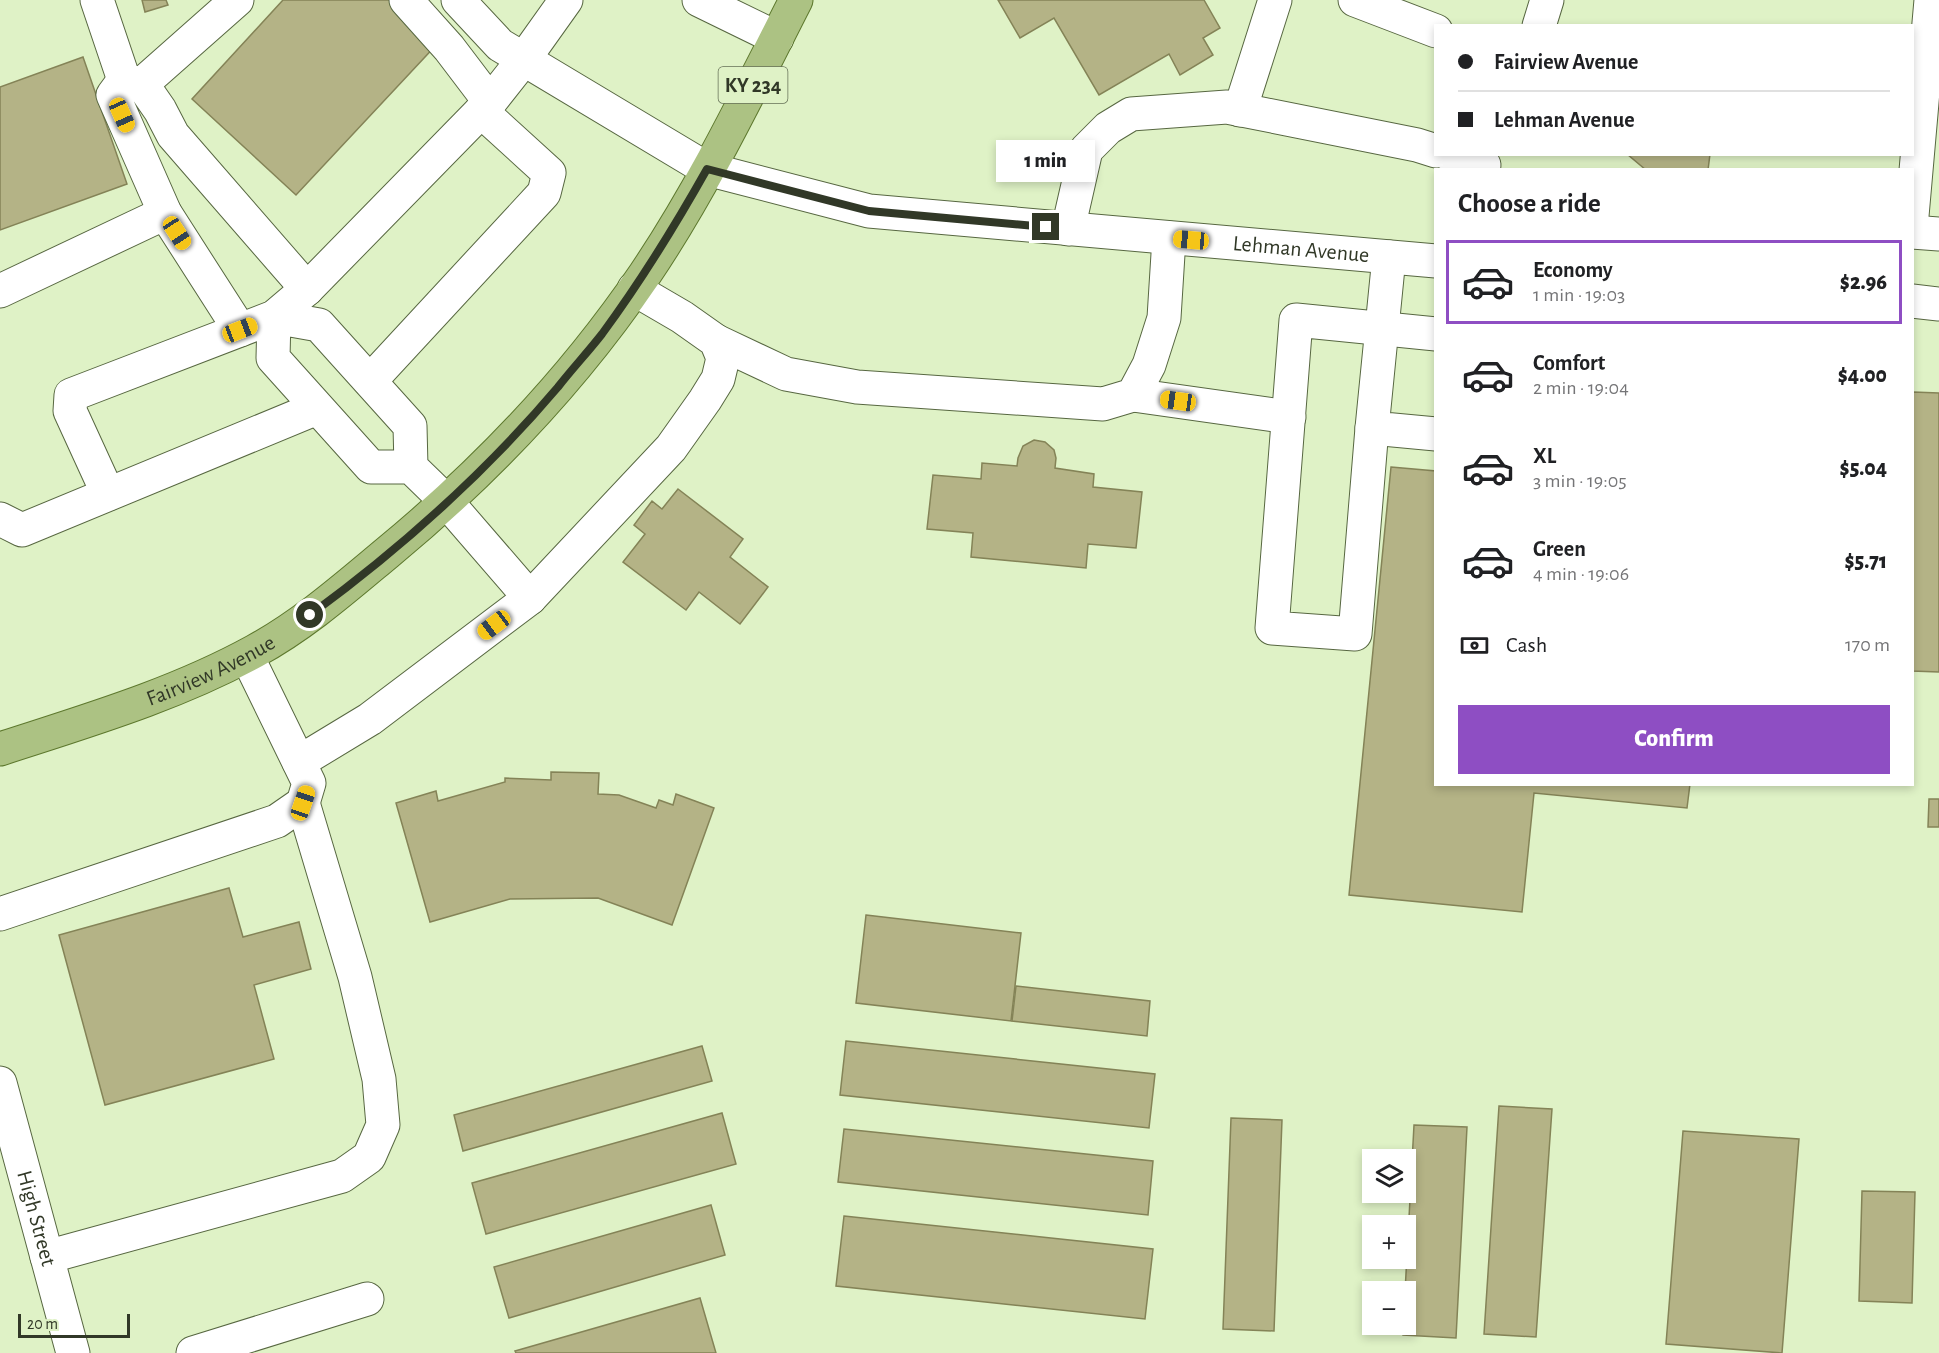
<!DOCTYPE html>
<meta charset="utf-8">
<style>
:root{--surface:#fff;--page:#f6f6f6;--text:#202124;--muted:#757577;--line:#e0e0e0;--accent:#8e4ec3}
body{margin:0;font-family:"Alegreya Sans",sans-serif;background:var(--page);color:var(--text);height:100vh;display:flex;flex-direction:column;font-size:22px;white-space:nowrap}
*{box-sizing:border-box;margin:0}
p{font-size:20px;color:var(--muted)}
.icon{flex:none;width:33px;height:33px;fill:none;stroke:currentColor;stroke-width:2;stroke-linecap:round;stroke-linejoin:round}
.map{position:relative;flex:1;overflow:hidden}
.drawer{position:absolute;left:1434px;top:168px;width:480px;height:618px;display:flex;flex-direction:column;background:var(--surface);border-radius:0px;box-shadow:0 3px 9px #0003}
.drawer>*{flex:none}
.guide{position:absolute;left:1434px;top:24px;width:480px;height:132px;border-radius:0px;box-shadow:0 3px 9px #0003;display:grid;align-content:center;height:132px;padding:0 24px;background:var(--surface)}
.buttons{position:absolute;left:1362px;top:1149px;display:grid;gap:12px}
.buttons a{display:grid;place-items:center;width:54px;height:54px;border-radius:0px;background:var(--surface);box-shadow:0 3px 9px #0003;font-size:30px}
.scale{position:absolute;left:18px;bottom:15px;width:112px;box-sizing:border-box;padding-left:6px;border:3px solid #313827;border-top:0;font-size:16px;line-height:21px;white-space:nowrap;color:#313827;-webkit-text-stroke:4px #dff2c6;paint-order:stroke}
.end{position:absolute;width:27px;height:27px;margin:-14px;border:8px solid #313827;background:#fff;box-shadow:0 0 0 3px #fff}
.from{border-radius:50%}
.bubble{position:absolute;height:42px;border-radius:0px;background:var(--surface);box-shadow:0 3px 9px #0003;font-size:20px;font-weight:800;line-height:42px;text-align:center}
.car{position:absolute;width:18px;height:36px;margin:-18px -9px;border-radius:8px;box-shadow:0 0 4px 2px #0007;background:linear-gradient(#f5c518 24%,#345 0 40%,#f5c518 0 76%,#345 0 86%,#f5c518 0)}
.guide b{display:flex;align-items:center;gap:21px;height:57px;font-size:22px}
.guide b+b{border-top:2px solid var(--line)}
.guide i{width:15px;height:15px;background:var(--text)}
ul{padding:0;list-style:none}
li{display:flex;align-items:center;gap:18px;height:84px;margin:0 12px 9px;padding:0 12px;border:3px solid transparent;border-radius:0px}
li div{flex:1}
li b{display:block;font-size:22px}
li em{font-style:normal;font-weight:800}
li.active{border-color:var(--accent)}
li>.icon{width:54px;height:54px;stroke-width:1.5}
h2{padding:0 24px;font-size:27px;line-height:72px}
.pay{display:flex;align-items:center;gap:15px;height:66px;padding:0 24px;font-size:22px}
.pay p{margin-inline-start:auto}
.button{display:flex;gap:12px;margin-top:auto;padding:12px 24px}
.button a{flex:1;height:69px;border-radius:0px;background:var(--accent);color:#fff;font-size:24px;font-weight:800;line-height:69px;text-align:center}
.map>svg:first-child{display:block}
</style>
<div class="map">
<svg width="1939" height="1353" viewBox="0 0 1939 1353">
<rect width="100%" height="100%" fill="#dff2c6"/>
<g fill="#b4b386" stroke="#848357" stroke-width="1.5">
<polygon points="142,0 166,0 168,5 145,12"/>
<polygon points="283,0 395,0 439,42 296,195 192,99"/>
<polygon points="998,0 1204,0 1220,28 1203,38 1213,55 1180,75 1169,54 1099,95 1054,18 1020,38"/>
<polygon points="83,57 127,184 0,230 0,87"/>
<polygon points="1627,154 1710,154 1708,170 1646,170"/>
<polygon points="1913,392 1939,393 1939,672 1912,671"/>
<polygon points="1034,440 1045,442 1054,450 1056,458 1055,468 1094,474 1093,487 1142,492 1136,548 1088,544 1086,568 971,557 973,533 927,529 933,475 981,479 982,463 1017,466 1018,458 1023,446"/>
<polygon points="1391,467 1436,471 1436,784 1690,784 1687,808 1534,793 1522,912 1349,895"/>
<polygon points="678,489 743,539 730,557 768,587 740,624 699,592 686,610 623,562 645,534 634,525 652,501 662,509"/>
<polygon points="551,772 599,773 598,794 619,795 656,808 659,800 673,805 676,794 714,808 672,925 598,898 510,899 430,922 396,803 436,791 438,801 505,782 505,778 551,780"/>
<polygon points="1929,799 1939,799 1939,827 1928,827"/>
<polygon points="229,888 243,937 299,922 311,969 254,985 274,1059 105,1105 59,935"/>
<polygon points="866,915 1021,933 1011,1021 856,1003"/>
<polygon points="1016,986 1150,1001 1147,1036 1012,1021"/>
<polygon points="846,1041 1155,1074 1149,1128 840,1095"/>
<polygon points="702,1046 712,1081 463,1151 454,1115"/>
<polygon points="1499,1106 1552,1109 1536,1337 1484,1334"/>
<polygon points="722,1113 736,1164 486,1234 472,1183"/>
<polygon points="1231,1118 1282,1120 1274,1331 1223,1329"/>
<polygon points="1414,1125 1467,1127 1456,1338 1403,1335 1403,1324 1406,1324 1405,1292"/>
<polygon points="844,1129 1153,1161 1148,1215 838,1182"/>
<polygon points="1683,1131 1799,1139 1782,1353 1666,1344"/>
<polygon points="1862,1191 1915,1192 1912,1303 1859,1301"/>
<polygon points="711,1205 725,1255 509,1318 494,1267"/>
<polygon points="844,1216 1153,1249 1145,1319 836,1286"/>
<polygon points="700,1298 716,1353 516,1353 515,1351"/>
</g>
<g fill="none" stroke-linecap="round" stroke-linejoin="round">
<g stroke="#576741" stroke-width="35">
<g id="minor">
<polyline points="97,0 124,80"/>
<polyline points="406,0 449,48 490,102"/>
<path id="s1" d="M458 0 500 45 707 169 869 211 1436 261"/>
<polyline points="699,0 777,38"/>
<polyline points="1355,0 1436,31"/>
<polyline points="1539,26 1547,0"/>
<polyline points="142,84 237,0"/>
<polyline points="1240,110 1275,0"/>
<polyline points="1449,154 1484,165"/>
<polyline points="1912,216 1931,0"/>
<polyline points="1068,229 1086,150 1108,128 1131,114 1227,107 1417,145 1436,151"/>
<polyline points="1912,232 1939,234"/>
<polyline points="1389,257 1372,428 1436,434"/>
<polyline points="0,291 165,213"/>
<polyline points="1912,301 1939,304"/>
<polyline points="240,330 165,213 113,95 124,80 142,84 160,110 173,135 307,289"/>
<polyline points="716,341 786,374 857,387 1103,404 1133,395 1149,365 1164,318 1169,238"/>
<polyline points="370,381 544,193 549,173 481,111"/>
<polyline points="1133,395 1289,417"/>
<polyline points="1372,428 1355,634 1272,628 1296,320 1436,334"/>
<polyline points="411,467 371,467 273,358 274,317 319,325 410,426 411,467 447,502 530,598"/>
<polyline points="108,494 70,411 71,395 274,317 307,289 490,102 524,59 566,0"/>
<polyline points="0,519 22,530 317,408"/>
<polyline points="299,762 370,719 530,598 671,448 705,400 718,379 723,358 716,341 682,317 634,289"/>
<polyline points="0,914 277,821 303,803 309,783 247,656"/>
<path id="s2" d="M0 1083 73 1353"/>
<polyline points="47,1257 342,1176 369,1157 383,1125 379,1079 355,977 303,803"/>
<polyline points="193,1353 367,1299"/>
</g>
</g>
<g stroke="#5d782d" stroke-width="35">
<g id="major">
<path id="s3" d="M0 749C86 721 175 695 255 651 303 625 345 588 387 553 485 472 573 380 645 274 703 188 749 92 796 0"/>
</g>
</g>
<use href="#minor" stroke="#fff" stroke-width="33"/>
<use href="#major" stroke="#acc283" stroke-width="33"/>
</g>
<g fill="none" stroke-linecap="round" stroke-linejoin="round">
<path stroke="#313827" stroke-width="8" d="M310 615C400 549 486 472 558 387 572 369 588 352 602 334 641 281 675 226 707 169L869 211 1046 227"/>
</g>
<g text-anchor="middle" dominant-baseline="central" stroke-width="5" stroke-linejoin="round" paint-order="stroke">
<rect fill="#dff2c6" stroke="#657057" stroke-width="1.5" x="718.5" y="67" width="69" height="36" rx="4.5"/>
<g font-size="21" font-weight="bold" fill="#313827">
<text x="753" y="85">KY 234</text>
</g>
<g font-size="22" fill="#313827" stroke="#dff2c6">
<text stroke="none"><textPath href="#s1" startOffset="904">Lehman Avenue</textPath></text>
<text stroke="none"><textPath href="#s3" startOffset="225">Fairview Avenue</textPath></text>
<text stroke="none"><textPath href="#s2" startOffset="140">High Street</textPath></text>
</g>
</g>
</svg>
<div class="buttons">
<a><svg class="icon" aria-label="layers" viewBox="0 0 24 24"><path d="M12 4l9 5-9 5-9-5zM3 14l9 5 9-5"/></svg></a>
<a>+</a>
<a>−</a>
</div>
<div class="scale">20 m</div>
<i class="end from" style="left:310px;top:615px"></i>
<i class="end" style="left:1046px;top:227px"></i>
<div class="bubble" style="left:996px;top:140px;width:99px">1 min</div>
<i class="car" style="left:122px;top:115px;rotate:156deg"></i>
<i class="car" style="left:177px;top:233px;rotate:147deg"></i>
<i class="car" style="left:1191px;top:240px;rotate:275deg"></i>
<i class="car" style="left:240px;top:330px;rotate:69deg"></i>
<i class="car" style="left:1178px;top:401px;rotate:278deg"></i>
<i class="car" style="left:494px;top:625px;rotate:233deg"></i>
<i class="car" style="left:303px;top:803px;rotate:19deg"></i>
<div class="guide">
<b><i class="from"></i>Fairview Avenue</b>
<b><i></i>Lehman Avenue</b>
</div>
<section class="drawer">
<h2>Choose a ride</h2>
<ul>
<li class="active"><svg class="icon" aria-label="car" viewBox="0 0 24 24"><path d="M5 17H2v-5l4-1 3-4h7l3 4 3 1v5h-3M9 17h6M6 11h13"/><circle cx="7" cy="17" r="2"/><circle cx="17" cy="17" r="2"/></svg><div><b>Economy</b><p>1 min · 19:03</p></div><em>$2.96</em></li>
<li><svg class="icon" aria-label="car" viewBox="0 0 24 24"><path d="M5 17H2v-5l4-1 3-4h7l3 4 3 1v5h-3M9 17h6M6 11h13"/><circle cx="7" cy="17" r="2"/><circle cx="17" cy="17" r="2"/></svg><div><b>Comfort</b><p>2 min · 19:04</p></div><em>$4.00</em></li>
<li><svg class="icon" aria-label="car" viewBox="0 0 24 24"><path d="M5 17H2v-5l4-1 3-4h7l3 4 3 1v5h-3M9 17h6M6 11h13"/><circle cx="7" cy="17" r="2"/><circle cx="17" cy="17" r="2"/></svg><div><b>XL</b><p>3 min · 19:05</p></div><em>$5.04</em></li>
<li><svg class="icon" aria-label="car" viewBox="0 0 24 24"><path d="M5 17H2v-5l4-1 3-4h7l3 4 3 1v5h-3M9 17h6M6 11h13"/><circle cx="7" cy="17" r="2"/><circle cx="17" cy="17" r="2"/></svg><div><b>Green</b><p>4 min · 19:06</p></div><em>$5.71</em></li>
</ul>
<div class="pay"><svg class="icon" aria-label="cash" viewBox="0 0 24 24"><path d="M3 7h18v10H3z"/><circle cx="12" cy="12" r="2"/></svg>Cash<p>170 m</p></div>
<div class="button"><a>Confirm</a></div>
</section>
</div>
